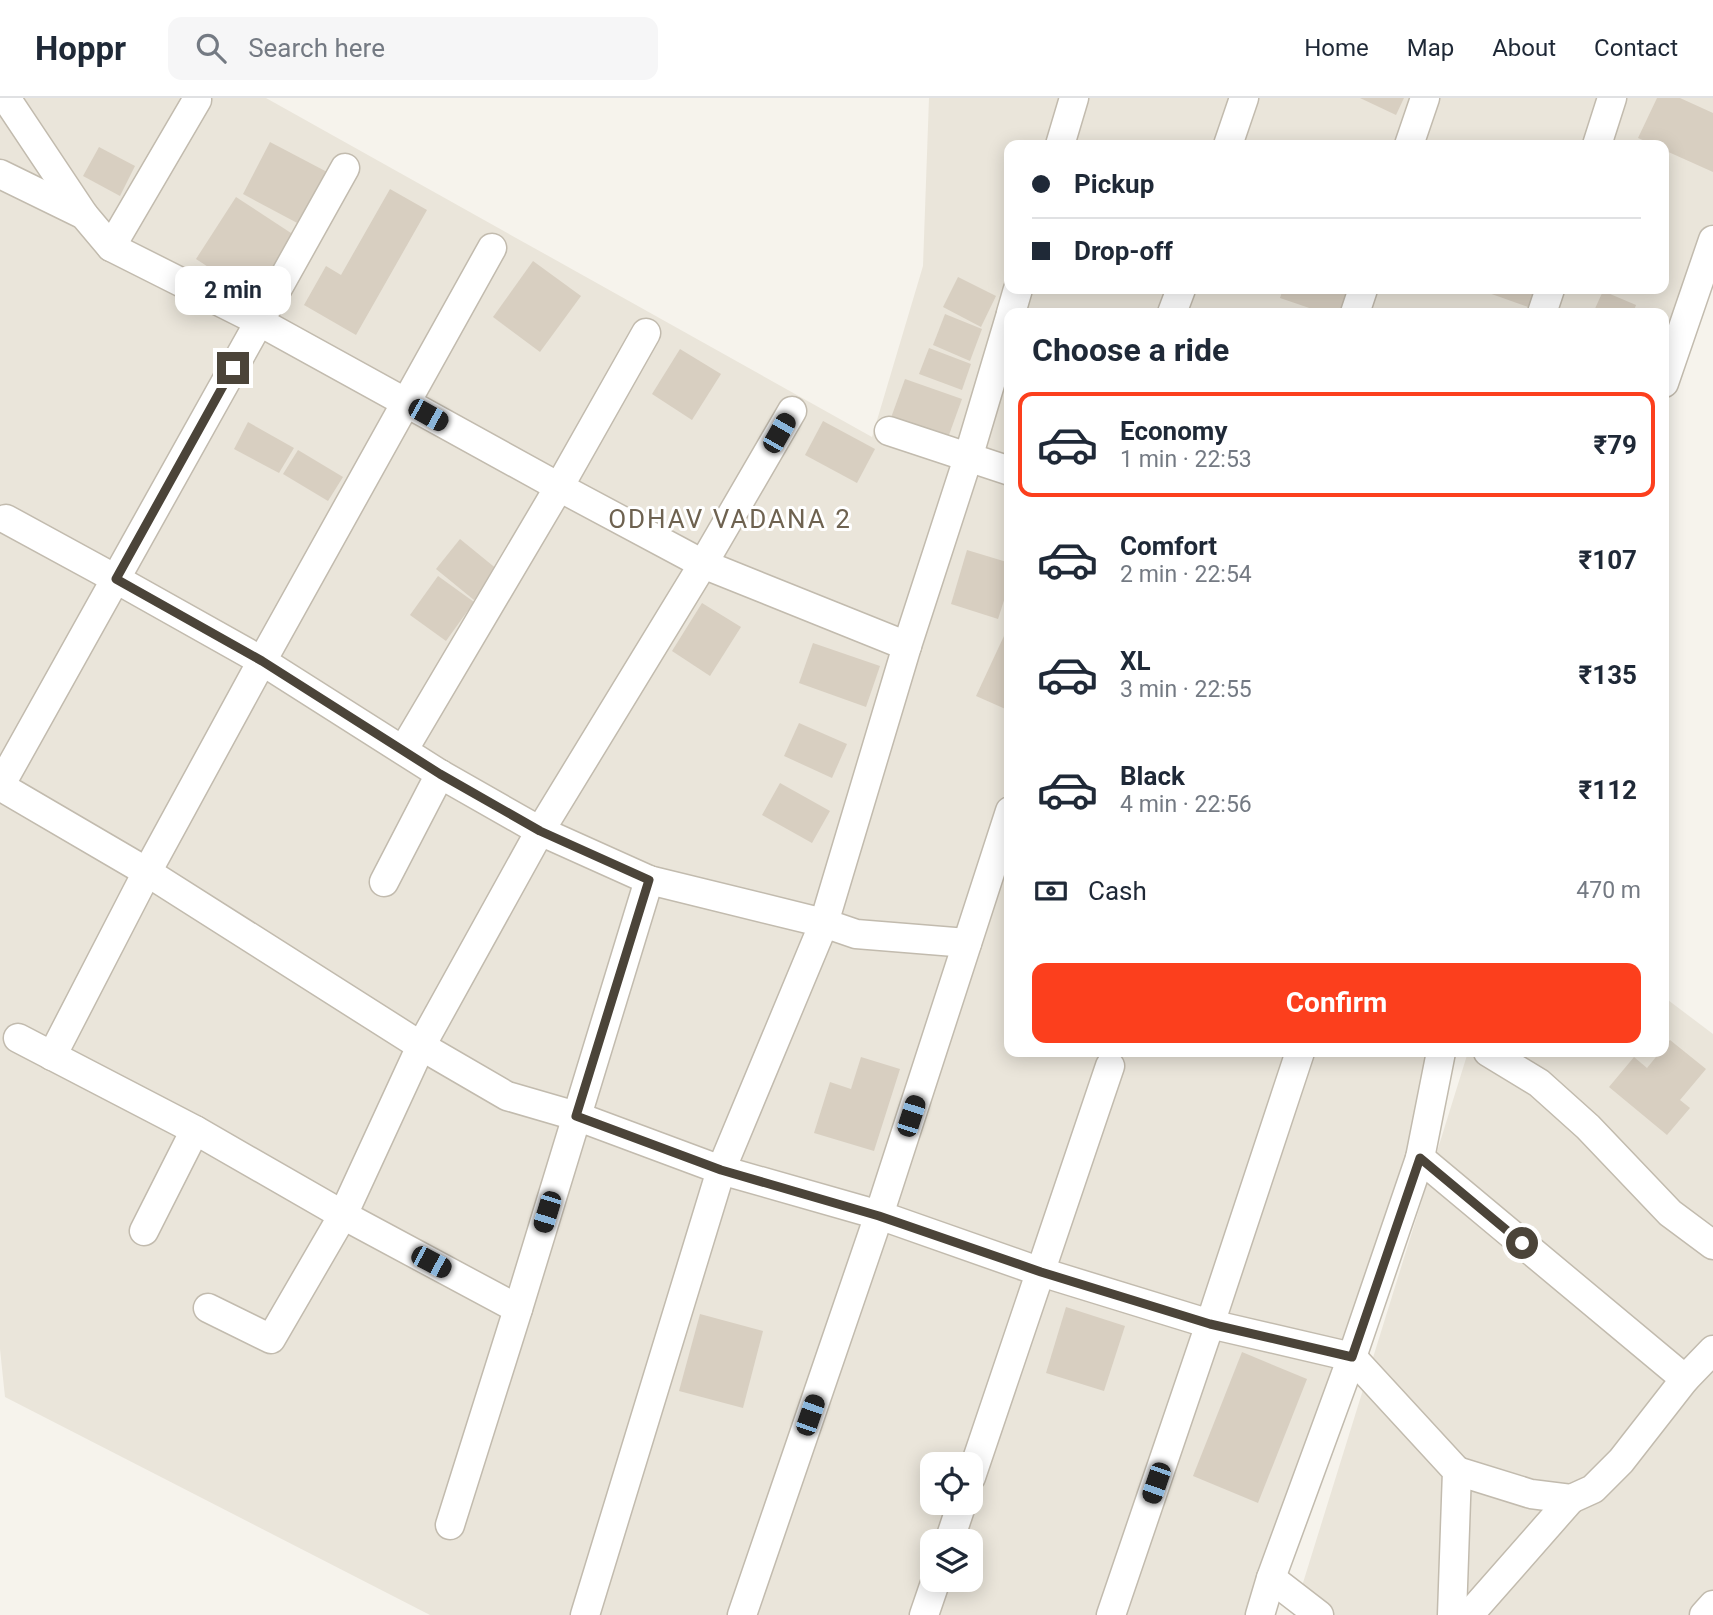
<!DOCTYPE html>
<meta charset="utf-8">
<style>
:root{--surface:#fff;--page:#f6f6f7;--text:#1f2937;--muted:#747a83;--line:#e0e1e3;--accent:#fc3f1d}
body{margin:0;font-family:Roboto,sans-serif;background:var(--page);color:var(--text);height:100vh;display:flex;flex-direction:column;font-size:26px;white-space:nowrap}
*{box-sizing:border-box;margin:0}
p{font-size:23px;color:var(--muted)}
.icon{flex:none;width:38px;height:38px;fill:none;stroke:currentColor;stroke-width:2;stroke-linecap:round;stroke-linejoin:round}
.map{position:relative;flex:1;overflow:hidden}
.drawer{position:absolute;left:1004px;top:210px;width:665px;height:749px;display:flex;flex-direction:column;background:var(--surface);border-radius:14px;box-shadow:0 4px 18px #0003}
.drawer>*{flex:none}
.hud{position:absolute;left:1004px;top:42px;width:665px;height:154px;border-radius:14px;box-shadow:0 4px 18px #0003;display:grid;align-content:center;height:154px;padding:0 28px;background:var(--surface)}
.tools{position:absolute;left:920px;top:1354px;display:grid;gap:14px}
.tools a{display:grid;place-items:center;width:63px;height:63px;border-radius:14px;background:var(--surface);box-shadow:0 4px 18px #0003;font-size:35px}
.end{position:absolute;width:32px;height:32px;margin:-16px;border:9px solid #4b4439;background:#fff;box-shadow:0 0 0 4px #fff}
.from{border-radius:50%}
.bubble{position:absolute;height:49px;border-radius:14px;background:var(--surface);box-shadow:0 4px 18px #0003;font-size:23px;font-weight:700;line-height:49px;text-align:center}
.car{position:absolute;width:21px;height:42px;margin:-21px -10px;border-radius:9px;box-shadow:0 0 5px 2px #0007;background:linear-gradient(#222 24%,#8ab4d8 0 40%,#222 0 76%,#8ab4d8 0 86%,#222 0)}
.hud b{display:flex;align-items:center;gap:24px;height:66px;font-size:26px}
.hud b+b{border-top:2px solid var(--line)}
.hud i{width:18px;height:18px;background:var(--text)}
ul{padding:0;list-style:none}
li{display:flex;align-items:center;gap:21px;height:105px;margin:0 14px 10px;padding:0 14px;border:4px solid transparent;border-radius:14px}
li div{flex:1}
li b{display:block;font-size:26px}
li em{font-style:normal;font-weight:700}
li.on{border-color:var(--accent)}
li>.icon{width:63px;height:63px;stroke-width:1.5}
h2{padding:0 28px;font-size:32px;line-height:84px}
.pay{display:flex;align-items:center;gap:18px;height:77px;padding:0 28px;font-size:26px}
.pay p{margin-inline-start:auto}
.cta{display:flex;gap:14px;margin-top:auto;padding:14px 28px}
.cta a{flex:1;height:80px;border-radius:14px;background:var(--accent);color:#fff;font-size:28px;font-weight:700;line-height:80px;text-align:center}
header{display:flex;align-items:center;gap:42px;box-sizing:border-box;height:98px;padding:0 35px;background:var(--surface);border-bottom:2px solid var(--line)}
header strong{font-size:33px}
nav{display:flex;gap:38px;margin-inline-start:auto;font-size:24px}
.search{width:490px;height:63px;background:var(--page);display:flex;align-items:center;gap:18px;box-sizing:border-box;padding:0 24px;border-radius:14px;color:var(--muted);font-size:26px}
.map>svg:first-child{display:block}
</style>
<header>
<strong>Hoppr</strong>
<div class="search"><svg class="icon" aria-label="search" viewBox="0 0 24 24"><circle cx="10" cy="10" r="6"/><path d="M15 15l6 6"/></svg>Search here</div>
<nav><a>Home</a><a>Map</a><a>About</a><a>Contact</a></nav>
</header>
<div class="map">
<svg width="1713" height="1517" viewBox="0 0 1713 1517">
<rect width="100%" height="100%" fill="#f6f3ec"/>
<g fill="#eae5da" fill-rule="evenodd">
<path d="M0 0H266L872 339 923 168 929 0H1713V125L1664 275V215H1010V954H1444L1260 1517H430L5 1299 0 1251ZM1010 47H1664V191H1010ZM933 1367H971V1405H933ZM933 1444H971V1482H933Z"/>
<polygon points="1664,899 1713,936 1713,1517 1293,1517 1468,954 1664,954"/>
</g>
<g fill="#d8cfc1">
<polygon points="1360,0 1404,0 1396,17"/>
<polygon points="1657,0 1680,0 1713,15 1713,74 1664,52 1664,47 1654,47 1638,40"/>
<polygon points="270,44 329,75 301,127 243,96"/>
<polygon points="99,49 135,68 120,98 83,78"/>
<polygon points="390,91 427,112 356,237 304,207 326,168 341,177"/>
<polygon points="236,99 294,137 254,199 196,161"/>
<polygon points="533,163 581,198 540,254 493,219"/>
<polygon points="958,179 996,198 981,229 943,209"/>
<polygon points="1283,191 1333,191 1350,197 1343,215 1324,215 1280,200"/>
<polygon points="1484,191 1535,191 1528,209 1483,193"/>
<polygon points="1603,193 1636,207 1633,215 1593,215"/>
<polygon points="945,216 982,231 970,263 933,247"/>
<polygon points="929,250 971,266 962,292 919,276"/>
<polygon points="680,251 721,276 692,322 652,296"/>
<polygon points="905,281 962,301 945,348 888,328"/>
<polygon points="823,323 875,351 857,385 805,357"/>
<polygon points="248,324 294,350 279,375 234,351"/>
<polygon points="298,352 343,379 328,403 283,376"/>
<polygon points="460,441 498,472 474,502 436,471"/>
<polygon points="967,452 1010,465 1010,484 998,521 951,506"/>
<polygon points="438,478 474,504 446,543 410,517"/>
<polygon points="702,505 741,529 710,578 672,553"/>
<polygon points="1010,525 1010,613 976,598"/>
<polygon points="813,545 880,568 866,609 799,585"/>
<polygon points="799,625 847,646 832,680 784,658"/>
<polygon points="780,685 830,713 812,745 762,717"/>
<polygon points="1670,942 1706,971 1680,1002 1690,1010 1667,1037 1609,989 1634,959 1647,970 1660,954 1664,954 1664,949"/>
<polygon points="861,959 900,971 874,1053 814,1035 830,984 851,991"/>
<polygon points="1066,1209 1125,1228 1104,1293 1046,1275"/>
<polygon points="700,1216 763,1233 743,1310 679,1293"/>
<polygon points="1242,1254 1307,1281 1258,1405 1193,1378"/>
</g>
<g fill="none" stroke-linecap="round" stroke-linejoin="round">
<g stroke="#c2bbae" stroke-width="31">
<g id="street">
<polyline points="6,0 84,117"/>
<polyline points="1060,47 1074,0"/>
<polyline points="1228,47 1244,0"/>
<polyline points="1409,47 1425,0"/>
<polyline points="1597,47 1612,0"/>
<polyline points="345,70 0,688 147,774 421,948 507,998 576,1018 721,1072 879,1117 1041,1174 1210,1226 1352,1259 1457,1373 1452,1517"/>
<polyline points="0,76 84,117 111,149 258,223 559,389 703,466 907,548"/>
<polyline points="111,149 197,2"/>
<polyline points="1011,215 1018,191"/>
<polyline points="1172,215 1181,191"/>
<polyline points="1355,215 1363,191"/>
<polyline points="1542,215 1550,191"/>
<polyline points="1664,285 1713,142"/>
<polyline points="889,333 1010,373"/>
<polyline points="6,421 116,481 262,563 440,676 540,733 649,782 824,825 856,836 967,845"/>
<polyline points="404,651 559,389 646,235"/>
<polyline points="384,784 440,676"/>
<polyline points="18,940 195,1032 343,1117 518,1211"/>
<polyline points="1488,954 1539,985 1588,1029 1670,1115 1713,1147"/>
<polyline points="52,958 147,774 262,563 492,150"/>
<polyline points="1420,1060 1685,1281"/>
<polyline points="144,1133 195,1032"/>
<polyline points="208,1210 271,1241 343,1117 421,948 540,733 703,466 792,313"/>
<polyline points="1457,1373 1531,1396 1571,1401 1593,1391 1621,1363 1685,1281 1713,1252"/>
<polyline points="971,1379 1110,968"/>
<polyline points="450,1427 518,1211 649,782"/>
<polyline points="949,1444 962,1405"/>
<polyline points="1271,1480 1319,1517"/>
<polyline points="585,1517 721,1072 824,825 907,548 968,360 1010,219"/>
<polyline points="742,1517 879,1117 1010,713"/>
<polyline points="924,1517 936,1482"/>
<polyline points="1111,1517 1210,1226 1300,954"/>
<polyline points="1260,1517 1271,1480 1352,1259 1420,1060 1441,954"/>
<polyline points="1469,1517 1571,1401"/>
<polyline points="1704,1517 1713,1507"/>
</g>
</g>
<use href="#street" stroke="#fff" stroke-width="28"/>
</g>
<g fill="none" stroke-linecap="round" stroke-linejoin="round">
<polyline stroke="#4b4439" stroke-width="9" points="233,270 116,481 262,563 440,676 540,733 649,782 576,1018 721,1072 879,1118 1041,1174 1210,1226 1352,1259 1420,1060 1522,1145"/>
</g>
<g text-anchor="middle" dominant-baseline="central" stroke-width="6" stroke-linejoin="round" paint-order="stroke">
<g font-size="26" letter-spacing="2" fill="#6e6250" stroke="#fff">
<text x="730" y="421">ODHAV VADANA 2</text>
</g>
</g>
</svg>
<div class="tools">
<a><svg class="icon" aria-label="locate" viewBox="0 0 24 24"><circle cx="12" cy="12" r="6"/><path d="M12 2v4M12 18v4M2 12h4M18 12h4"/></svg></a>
<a><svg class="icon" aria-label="layers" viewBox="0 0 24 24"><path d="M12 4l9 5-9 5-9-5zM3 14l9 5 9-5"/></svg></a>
</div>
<i class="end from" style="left:1522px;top:1145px"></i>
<i class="end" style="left:233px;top:270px"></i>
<div class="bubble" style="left:175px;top:168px;width:116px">2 min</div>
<i class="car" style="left:428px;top:317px;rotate:119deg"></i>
<i class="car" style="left:779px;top:335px;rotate:30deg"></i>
<i class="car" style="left:911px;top:1018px;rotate:18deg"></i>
<i class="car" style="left:547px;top:1114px;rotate:197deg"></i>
<i class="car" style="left:431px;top:1164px;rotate:118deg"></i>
<i class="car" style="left:810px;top:1317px;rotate:19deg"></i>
<i class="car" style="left:1156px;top:1385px;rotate:199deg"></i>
<div class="hud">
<b><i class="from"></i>Pickup</b>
<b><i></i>Drop-off</b>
</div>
<section class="drawer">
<h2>Choose a ride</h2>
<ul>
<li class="on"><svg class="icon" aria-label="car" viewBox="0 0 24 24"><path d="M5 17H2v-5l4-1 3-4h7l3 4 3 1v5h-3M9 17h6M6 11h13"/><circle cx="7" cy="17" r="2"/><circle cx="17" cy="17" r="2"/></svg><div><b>Economy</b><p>1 min · 22:53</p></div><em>₹79</em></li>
<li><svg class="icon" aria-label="car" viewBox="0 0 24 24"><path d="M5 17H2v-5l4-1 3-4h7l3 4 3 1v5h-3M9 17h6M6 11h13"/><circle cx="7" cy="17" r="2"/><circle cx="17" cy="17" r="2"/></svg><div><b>Comfort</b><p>2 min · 22:54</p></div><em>₹107</em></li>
<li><svg class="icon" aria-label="car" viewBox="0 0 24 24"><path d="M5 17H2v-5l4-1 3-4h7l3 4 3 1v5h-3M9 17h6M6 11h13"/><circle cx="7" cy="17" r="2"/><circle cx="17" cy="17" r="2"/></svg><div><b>XL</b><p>3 min · 22:55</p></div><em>₹135</em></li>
<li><svg class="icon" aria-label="car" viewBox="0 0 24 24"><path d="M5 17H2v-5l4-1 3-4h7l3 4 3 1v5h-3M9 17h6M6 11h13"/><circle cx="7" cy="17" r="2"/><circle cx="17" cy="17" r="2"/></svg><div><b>Black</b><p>4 min · 22:56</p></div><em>₹112</em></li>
</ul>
<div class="pay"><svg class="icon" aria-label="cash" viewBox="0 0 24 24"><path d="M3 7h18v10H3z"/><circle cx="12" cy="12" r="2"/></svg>Cash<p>470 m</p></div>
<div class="cta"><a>Confirm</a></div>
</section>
</div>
